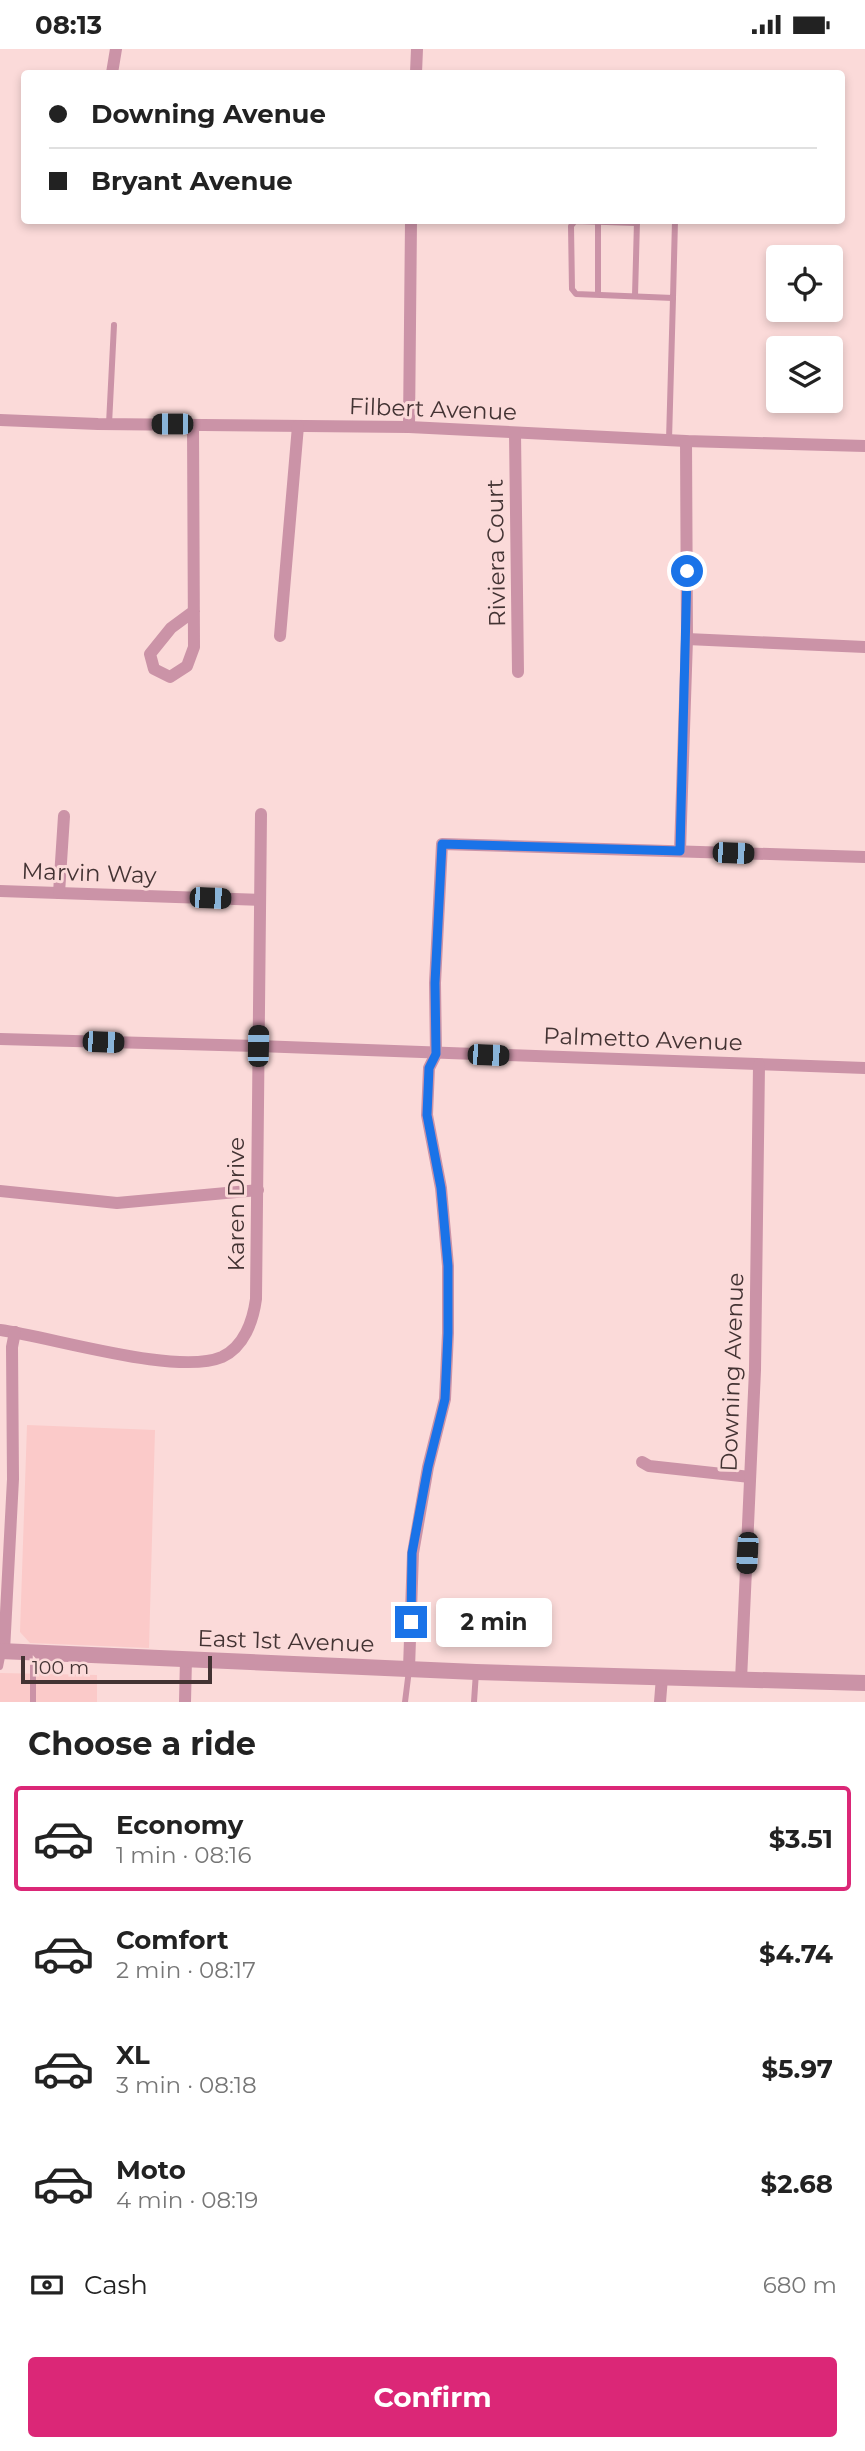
<!DOCTYPE html>
<meta charset="utf-8">
<style>
:root{--surface:#fff;--page:#f6f6f6;--text:#222;--muted:#767676;--line:#e0e0e0;--accent:#db2777}
body{margin:0;font-family:Montserrat,sans-serif;background:var(--page);color:var(--text);height:100vh;display:flex;flex-direction:column;font-size:26px;white-space:nowrap}
*{box-sizing:border-box;margin:0}
p{font-size:23px;color:var(--muted)}
.icon{flex:none;width:38px;height:38px;fill:none;stroke:currentColor;stroke-width:2;stroke-linecap:round;stroke-linejoin:round}
.map{position:relative;height:1653px;overflow:hidden}
.panel{display:flex;flex-direction:column;background:var(--surface);flex:1}
.panel>*{flex:none}
.hud{position:absolute;left:21px;top:21px;width:824px;height:154px;border-radius:7px;box-shadow:0 4px 10px #0003;display:grid;align-content:center;height:154px;padding:0 28px;background:var(--surface)}
.controls{position:absolute;left:766px;top:196px;display:grid;gap:14px}
.controls a{display:grid;place-items:center;width:77px;height:77px;border-radius:7px;background:var(--surface);box-shadow:0 4px 10px #0003;font-size:35px}
.scale{position:absolute;left:21px;bottom:18px;width:191px;box-sizing:border-box;padding-left:7px;border:4px solid #433333;border-top:0;font-size:19px;line-height:24px;white-space:nowrap;color:#433333;-webkit-text-stroke:5px #fbdad9;paint-order:stroke}
.end{position:absolute;width:32px;height:32px;margin:-16px;border:9px solid #1a73e8;background:#fff;box-shadow:0 0 0 4px #fff}
.from{border-radius:50%}
.bubble{position:absolute;height:49px;border-radius:7px;background:var(--surface);box-shadow:0 4px 10px #0003;font-size:23px;font-weight:700;line-height:49px;text-align:center}
.car{position:absolute;width:21px;height:42px;margin:-21px -10px;border-radius:9px;box-shadow:0 0 5px 2px #0007;background:linear-gradient(#222 24%,#8ab4d8 0 40%,#222 0 76%,#8ab4d8 0 86%,#222 0)}
.hud b{display:flex;align-items:center;gap:24px;height:66px;font-size:26px}
.hud b+b{border-top:2px solid var(--line)}
.hud i{width:18px;height:18px;background:var(--text)}
ul{padding:0;list-style:none}
li{display:flex;align-items:center;gap:21px;height:105px;margin:0 14px 10px;padding:0 14px;border:4px solid transparent;border-radius:7px}
li div{flex:1}
li b{display:block;font-size:26px}
li em{font-style:normal;font-weight:700}
li.current{border-color:var(--accent)}
li>.icon{width:63px;height:63px;stroke-width:1.5}
h2{padding:0 28px;font-size:32px;line-height:84px}
.pay{display:flex;align-items:center;gap:18px;height:77px;padding:0 28px;font-size:26px}
.pay p{margin-inline-start:auto}
.action{display:flex;gap:14px;margin-top:auto;padding:14px 28px}
.action a{flex:1;height:80px;border-radius:7px;background:var(--accent);color:#fff;font-size:28px;font-weight:700;line-height:80px;text-align:center}
.status{display:flex;justify-content:space-between;align-items:center;height:49px;padding:0 35px;background:var(--surface);direction:ltr}
.status svg{height:19px;fill:currentColor}
.map>svg:first-child{display:block}
</style>
<div class="status"><b>08:13</b><svg viewBox="0 0 49 12"><path d="M0 12V9h3v3zM5 12V6h3v6zM10 12V3h3v9zM15 12V0h3v12zM26 1h20v11H26zM47 4h2v5h-2z"/></svg></div>
<div class="map">
<svg width="865" height="1653" viewBox="0 0 865 1653">
<rect width="100%" height="100%" fill="#fbdad9"/>
<g fill="#fbcac9">
<polygon points="27,1376 155,1381 149,1599 30,1594 20,1583"/>
<polygon points="0,1624 97,1626 97,1653 0,1653"/>
</g>
<g fill="none" stroke-linecap="round" stroke-linejoin="round">
<g stroke="#cb93a7" stroke-width="6">
<polyline points="598,173 598,245"/>
<polyline points="637,174 575,172 571,177 572,240 576,245 673,249 675,172"/>
<polyline points="635,247 637,172"/>
<polyline points="109,375 114,276"/>
<polyline points="669,391 673,249"/>
<polyline points="0,1618 3,1603"/>
<polyline points="33,1653 33,1606"/>
<polyline points="405,1653 409,1621"/>
<polyline points="474,1653 476,1623"/>
</g>
<g stroke="#cb93a7" stroke-width="12">
<polyline points="112,24 116,0"/>
<polyline points="416,24 417,0"/>
<polyline points="0,371 98,375 409,378 686,392 865,397"/>
<polyline points="193,376 194,598 187,617 170,628 154,620 150,605 171,579 194,562"/>
<polyline points="409,378 411,172"/>
<polyline points="515,384 518,623"/>
<polyline points="280,587 298,377"/>
<polyline points="687,590 865,598"/>
<polyline points="680,802 687,590 686,392"/>
<polyline points="0,842 260,851"/>
<polyline points="59,844 64,767"/>
<polyline points="0,990 258,997 865,1019"/>
<polyline points="0,1142 117,1154 258,1141"/>
<path d="M0 1281C52 1288 177 1327 222 1308 244 1298 253 1272 256 1250L261 765"/>
<polyline points="642,1413 649,1417 750,1428"/>
<polyline points="4,1602 13,1430 12,1298 15,1283"/>
<polyline points="409,1619 413,1504 428,1418 445,1350 448,1284 448,1217 441,1139 427,1066 429,1019 436,1005 435,934 442,795 865,808"/>
<polyline points="741,1631 755,1321 759,1016"/>
<polyline points="185,1653 186,1610"/>
<polyline points="660,1653 662,1628"/>
</g>
<polyline stroke="#cb93a7" stroke-width="16" points="0,1602 476,1623 865,1634"/>
</g>
<g fill="none" stroke-linecap="round" stroke-linejoin="round">
<polyline stroke="#1a73e8" stroke-width="9" points="411,1573 412,1504 428,1418 445,1350 448,1284 448,1217 441,1139 427,1066 429,1019 436,1005 435,934 442,795 680,802 687,522"/>
</g>
<g text-anchor="middle" dominant-baseline="central" stroke-width="6" stroke-linejoin="round" paint-order="stroke">
<g font-size="23" fill="#433333" stroke="#fbdad9">
<text transform="translate(433 360) rotate(2)">Filbert Avenue</text>
<text transform="translate(496 504) rotate(-91)">Riviera Court</text>
<text transform="translate(89 824) rotate(2)">Marvin Way</text>
<text transform="translate(643 990) rotate(2)">Palmetto Avenue</text>
<text transform="translate(236 1155) rotate(-90)">Karen Drive</text>
<text transform="translate(732 1323) rotate(-88)">Downing Avenue</text>
<text transform="translate(286 1592) rotate(2)">East 1st Avenue</text>
</g>
</g>
</svg>
<div class="controls">
<a><svg class="icon" aria-label="locate" viewBox="0 0 24 24"><circle cx="12" cy="12" r="6"/><path d="M12 2v4M12 18v4M2 12h4M18 12h4"/></svg></a>
<a><svg class="icon" aria-label="layers" viewBox="0 0 24 24"><path d="M12 4l9 5-9 5-9-5zM3 14l9 5 9-5"/></svg></a>
</div>
<div class="scale">100 m</div>
<i class="end from" style="left:687px;top:522px"></i>
<i class="end" style="left:411px;top:1573px"></i>
<div class="bubble" style="left:436px;top:1549px;width:116px">2 min</div>
<i class="car" style="left:172px;top:375px;rotate:270deg"></i>
<i class="car" style="left:733px;top:804px;rotate:92deg"></i>
<i class="car" style="left:210px;top:849px;rotate:92deg"></i>
<i class="car" style="left:103px;top:993px;rotate:92deg"></i>
<i class="car" style="left:258px;top:997px;rotate:1deg"></i>
<i class="car" style="left:488px;top:1006px;rotate:92deg"></i>
<i class="car" style="left:747px;top:1504px;rotate:183deg"></i>
<div class="hud">
<b><i class="from"></i>Downing Avenue</b>
<b><i></i>Bryant Avenue</b>
</div>
</div>
<section class="panel">
<h2>Choose a ride</h2>
<ul>
<li class="current"><svg class="icon" aria-label="car" viewBox="0 0 24 24"><path d="M5 17H2v-5l4-1 3-4h7l3 4 3 1v5h-3M9 17h6M6 11h13"/><circle cx="7" cy="17" r="2"/><circle cx="17" cy="17" r="2"/></svg><div><b>Economy</b><p>1 min · 08:16</p></div><em>$3.51</em></li>
<li><svg class="icon" aria-label="car" viewBox="0 0 24 24"><path d="M5 17H2v-5l4-1 3-4h7l3 4 3 1v5h-3M9 17h6M6 11h13"/><circle cx="7" cy="17" r="2"/><circle cx="17" cy="17" r="2"/></svg><div><b>Comfort</b><p>2 min · 08:17</p></div><em>$4.74</em></li>
<li><svg class="icon" aria-label="car" viewBox="0 0 24 24"><path d="M5 17H2v-5l4-1 3-4h7l3 4 3 1v5h-3M9 17h6M6 11h13"/><circle cx="7" cy="17" r="2"/><circle cx="17" cy="17" r="2"/></svg><div><b>XL</b><p>3 min · 08:18</p></div><em>$5.97</em></li>
<li><svg class="icon" aria-label="car" viewBox="0 0 24 24"><path d="M5 17H2v-5l4-1 3-4h7l3 4 3 1v5h-3M9 17h6M6 11h13"/><circle cx="7" cy="17" r="2"/><circle cx="17" cy="17" r="2"/></svg><div><b>Moto</b><p>4 min · 08:19</p></div><em>$2.68</em></li>
</ul>
<div class="pay"><svg class="icon" aria-label="cash" viewBox="0 0 24 24"><path d="M3 7h18v10H3z"/><circle cx="12" cy="12" r="2"/></svg>Cash<p>680 m</p></div>
<div class="action"><a>Confirm</a></div>
</section>
